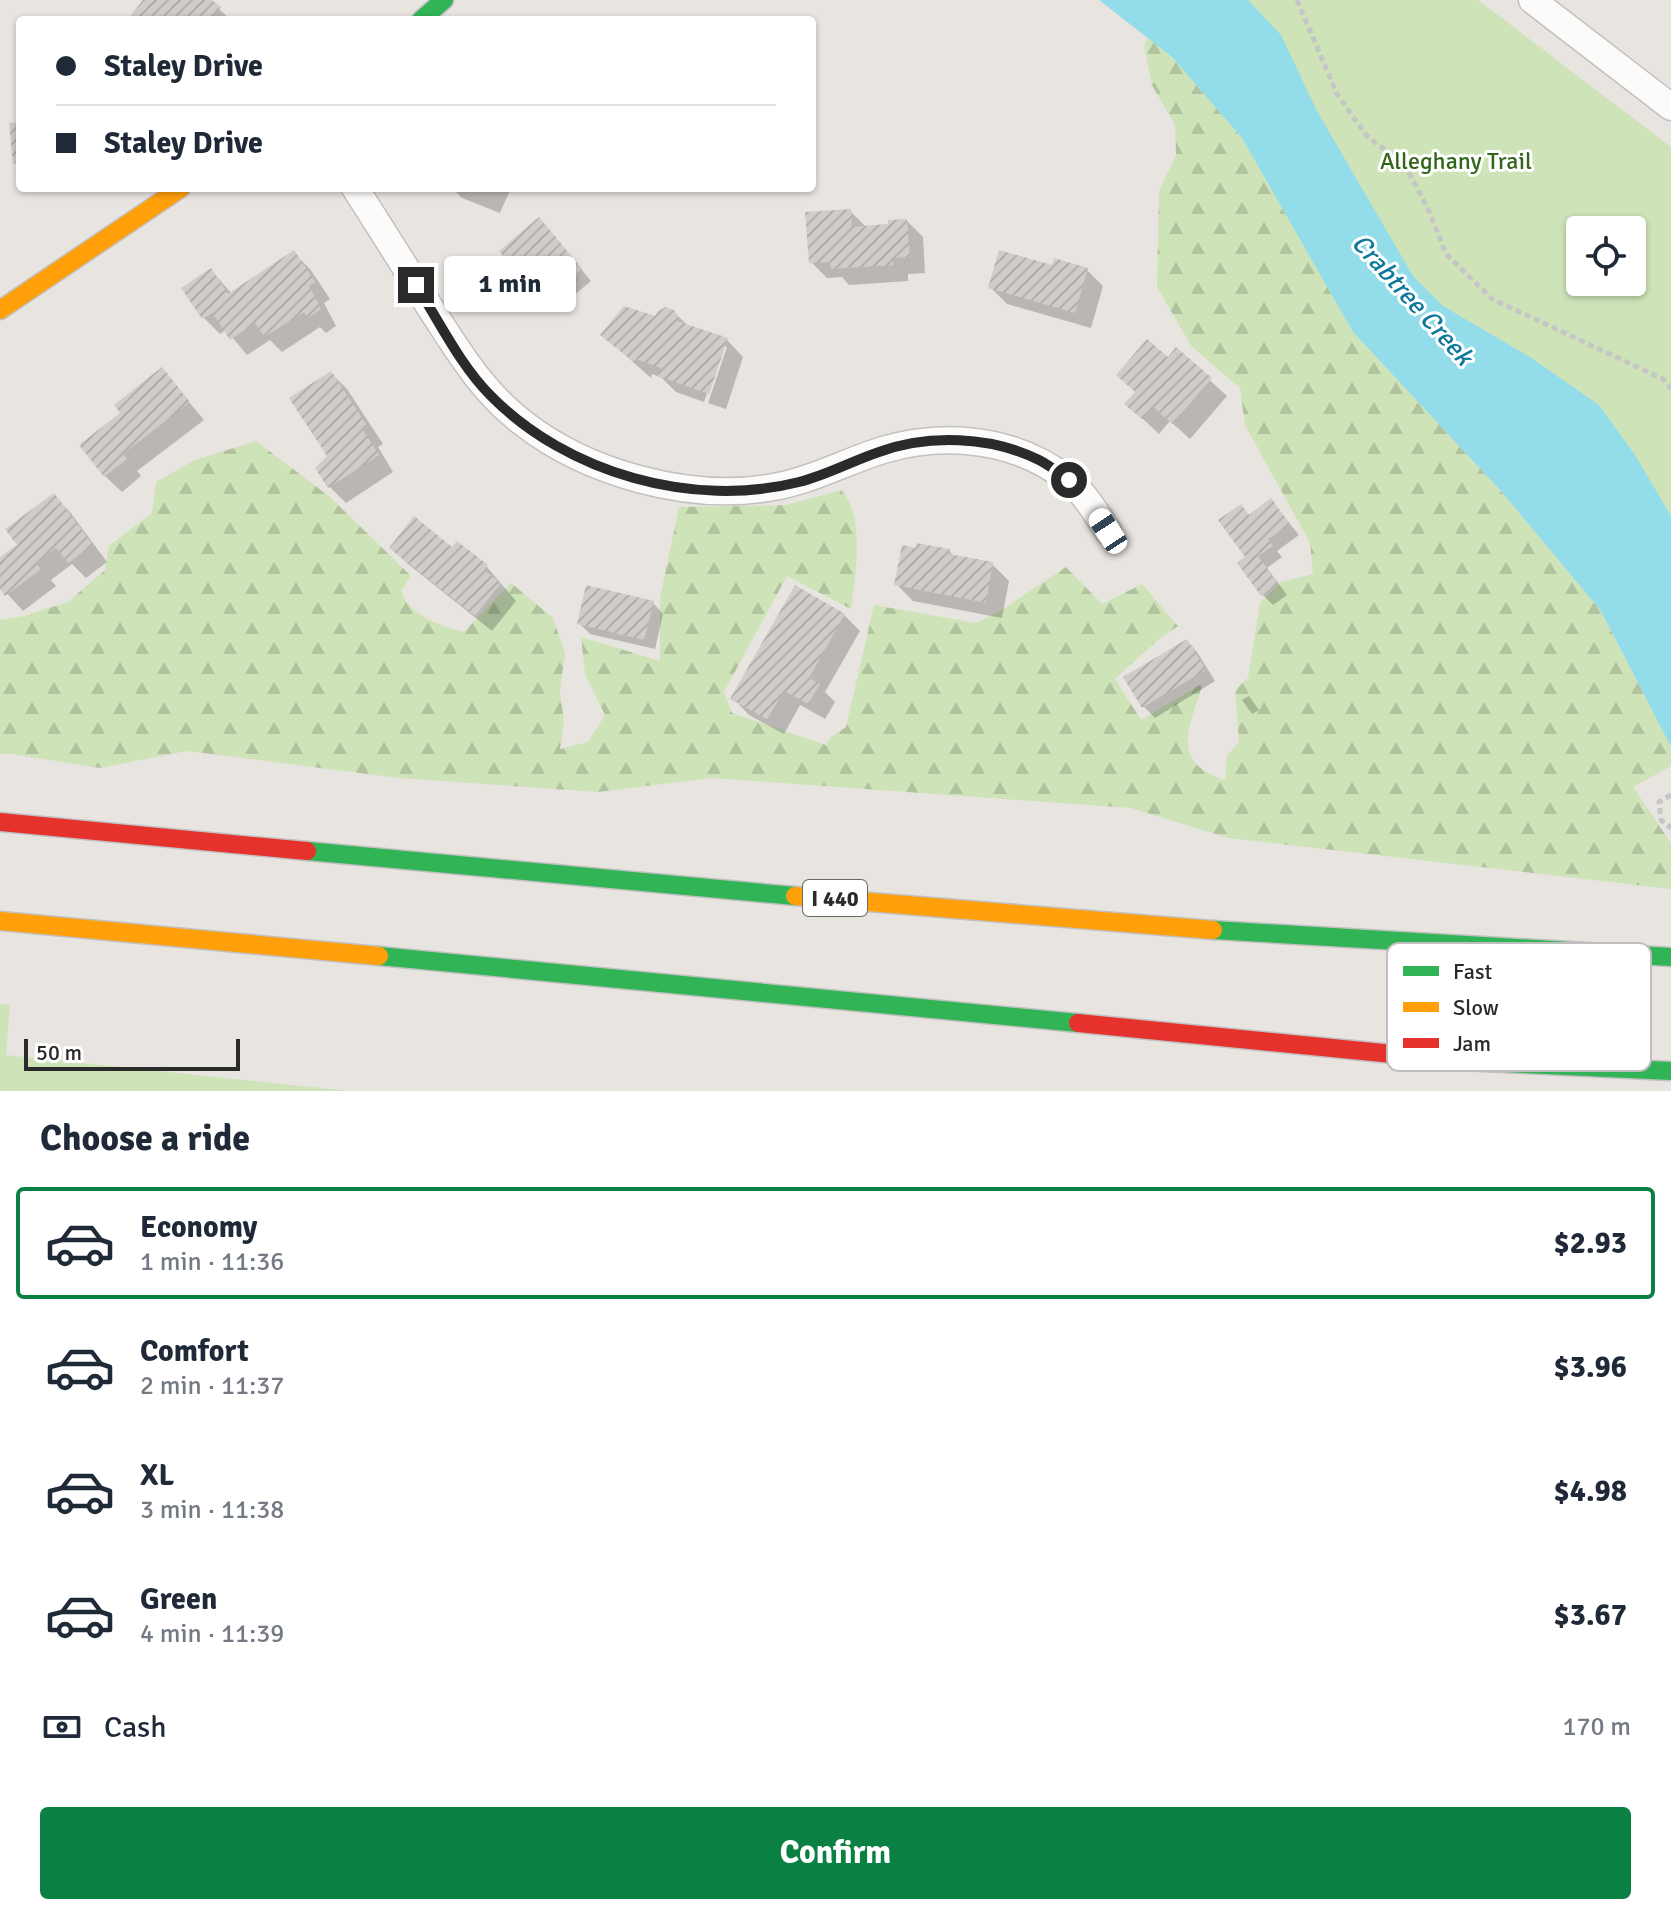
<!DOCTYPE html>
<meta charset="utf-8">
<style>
:root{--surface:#fff;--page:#f2f2f3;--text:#1f2937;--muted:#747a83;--line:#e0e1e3;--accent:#0b8043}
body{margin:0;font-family:Signika,sans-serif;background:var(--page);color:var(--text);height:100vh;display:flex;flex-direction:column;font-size:30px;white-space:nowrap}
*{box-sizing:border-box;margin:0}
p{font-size:26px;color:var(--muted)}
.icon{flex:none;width:44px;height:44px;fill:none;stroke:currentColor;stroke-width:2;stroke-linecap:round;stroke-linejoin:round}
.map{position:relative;height:1091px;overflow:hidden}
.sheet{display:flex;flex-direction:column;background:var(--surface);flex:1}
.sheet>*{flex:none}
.banner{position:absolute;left:16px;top:16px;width:800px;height:176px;border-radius:8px;box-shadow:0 2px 6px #0004;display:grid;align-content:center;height:176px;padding:0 40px;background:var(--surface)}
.fabs{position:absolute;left:1566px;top:216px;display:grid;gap:16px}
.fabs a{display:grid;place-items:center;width:80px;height:80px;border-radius:8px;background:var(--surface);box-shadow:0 2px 6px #0004;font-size:40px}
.scale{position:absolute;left:24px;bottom:20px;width:216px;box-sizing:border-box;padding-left:8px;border:4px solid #2a2a2a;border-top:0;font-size:22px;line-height:28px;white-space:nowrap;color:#2a2a2a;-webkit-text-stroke:6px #fff;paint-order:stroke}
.end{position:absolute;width:36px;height:36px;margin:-18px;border:10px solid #2a2a2a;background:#fff;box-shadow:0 0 0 4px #fff}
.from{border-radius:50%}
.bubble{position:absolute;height:56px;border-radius:8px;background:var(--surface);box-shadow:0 2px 6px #0004;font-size:26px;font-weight:700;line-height:56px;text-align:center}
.car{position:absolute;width:24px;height:48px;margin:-24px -12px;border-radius:10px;box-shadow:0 0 6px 2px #0007;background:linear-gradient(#fff 24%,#345 0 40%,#fff 0 76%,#345 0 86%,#fff 0)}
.banner b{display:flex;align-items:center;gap:28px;height:76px;font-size:30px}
.banner b+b{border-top:2px solid var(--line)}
.banner i{width:20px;height:20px;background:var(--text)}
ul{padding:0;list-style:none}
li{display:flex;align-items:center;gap:24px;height:112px;margin:0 16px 12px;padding:0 24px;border:4px solid transparent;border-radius:8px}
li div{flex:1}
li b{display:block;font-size:30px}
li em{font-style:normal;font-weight:700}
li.on{border-color:var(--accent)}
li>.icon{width:72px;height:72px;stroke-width:1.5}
h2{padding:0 40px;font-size:36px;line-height:96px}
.pay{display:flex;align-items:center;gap:20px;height:88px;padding:0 40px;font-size:30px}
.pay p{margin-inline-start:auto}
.action{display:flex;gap:16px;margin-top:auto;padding:16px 40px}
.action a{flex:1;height:92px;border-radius:8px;background:var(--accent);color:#fff;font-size:32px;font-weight:700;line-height:92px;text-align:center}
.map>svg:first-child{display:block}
</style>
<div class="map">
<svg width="1671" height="1091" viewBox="0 0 1671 1091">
<defs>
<pattern id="forest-firs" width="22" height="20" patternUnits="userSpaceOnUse" patternTransform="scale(2)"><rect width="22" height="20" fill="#cee3b8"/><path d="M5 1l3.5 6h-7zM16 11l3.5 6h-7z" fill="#b1c39e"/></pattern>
<pattern id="building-hatch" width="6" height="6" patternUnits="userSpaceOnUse" patternTransform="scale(2)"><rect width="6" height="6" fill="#cfccc9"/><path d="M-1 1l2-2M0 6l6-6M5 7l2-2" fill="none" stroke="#b2afad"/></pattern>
</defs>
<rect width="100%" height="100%" fill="#e8e4e0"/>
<path fill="url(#forest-firs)" d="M1148 38 1172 57 1242 138 1353 332 1500 490 1601 611 1671 747V766L1633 787 1671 843V889L1228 838 1131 808 712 778 598 792 399 778 187 751 100 768 12 754H0V620L24 616 68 602 105 570 109 546 152 513 156 482 195 460 256 441 330 497 411 576 401 591C409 616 441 626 464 632L511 583 553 618 565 653 560 691 564 722 560 749 588 742 605 715 585 674 581 637 660 661V598L679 507 786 505 841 490C866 517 855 576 851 609L787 576 724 692 732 713 826 745 831 737 846 727 874 605 976 623 1000 611 1066 567 1102 604 1142 584 1178 626 1158 640 1115 679 1141 720 1203 683C1190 726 1168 762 1225 780L1227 756 1239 741 1235 690 1248 678 1260 603 1281 582 1313 574 1310 543 1245 425 1240 388 1192 347 1157 287 1159 191 1176 155 1175 125 1152 85 1144 45Z"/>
<g fill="#cee3b8" fill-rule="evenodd">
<path d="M1170 0H1478L1671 147V629ZM1580 230H1632V282H1580Z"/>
<polygon points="0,1004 10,1005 6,1055 349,1091 0,1091"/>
</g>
<polygon fill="#93dcea" points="1099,0 1248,0 1281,35 1317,111 1413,276 1443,306 1530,357 1599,405 1635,455 1671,516 1671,747 1601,611 1500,490 1353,332 1242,138 1172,57"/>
<g fill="#0003">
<polygon points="146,0 209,0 231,20 130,20"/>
<polygon points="452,188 511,188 500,213 462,198"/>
<polygon points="850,211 867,228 907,221 923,237 925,273 908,274 908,281 849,285 842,277 827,278 811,262"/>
<polygon points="550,231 591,281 554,312 502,251"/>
<polygon points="294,253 310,269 330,299 324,303 336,326 326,333 320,327 282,352 270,340 247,355 226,330 220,334 204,318 211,270 232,294"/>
<polygon points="1087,270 1103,286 1091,328 1007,304 991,288"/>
<polygon points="673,311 689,327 727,340 743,357 726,409 708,403 727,347 723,347 704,402 676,392 662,378 652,374 651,378 603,335"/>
<polygon points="1177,350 1227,396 1190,439 1170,421 1159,434 1127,404"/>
<polygon points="162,370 204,420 137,471 141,476 122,492 105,476 122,413"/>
<polygon points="331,373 347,389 383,444 378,447 393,472 346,503 329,486"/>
<polygon points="54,496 70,512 107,562 86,578 72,564 51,580 56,586 23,611 0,586 0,560 20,545"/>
<polygon points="1271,501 1299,535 1277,551 1282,557 1267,568 1287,595 1273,605 1262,594 1248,557 1241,506 1250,516"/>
<polygon points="391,548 453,550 487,567 516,601 492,631 408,564"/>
<polygon points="949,551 955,557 992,564 1009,581 1002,618 913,601 897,585"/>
<polygon points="653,603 663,614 655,649 590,634 579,623"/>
<polygon points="844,615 860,631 825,692 835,702 825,719 800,705 784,734 749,715 733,698"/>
<polygon points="1187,641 1197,652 1215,681 1155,718 1144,707 1126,677"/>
<polygon points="1249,696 1259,710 1252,714 1242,700"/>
</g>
<g fill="url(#building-hatch)">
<polygon points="143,0 212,0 221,7 210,20 127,20"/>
<polygon points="20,122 20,163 13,164 9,123"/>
<polygon points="851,209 852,227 888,224 888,220 907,219 910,257 893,258 893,265 831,269 830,262 809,263 805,212"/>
<polygon points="539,217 582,269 542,302 499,251"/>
<polygon points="294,250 315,282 309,286 321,309 308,318 304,312 264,337 255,323 230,340 212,313 202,319 181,288 211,268 228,294"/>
<polygon points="999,250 1052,265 1054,258 1088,268 1075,313 988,288"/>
<polygon points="624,306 655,316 658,311 666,307 674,310 678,317 677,321 728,338 709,394 658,376 661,368 636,359 635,363 600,335"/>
<polygon points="1147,339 1168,357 1176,347 1212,378 1172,424 1153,407 1142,419 1124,404 1135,392 1116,375"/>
<polygon points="162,367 190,402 123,454 127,459 104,477 79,445 120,413 114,405"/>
<polygon points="331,371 368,427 363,430 379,455 328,488 315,468 327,456 289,398"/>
<polygon points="54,493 93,545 68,563 56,548 36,563 41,569 5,596 0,589 0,557 17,545 5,529"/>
<polygon points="1271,498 1290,524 1268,539 1273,546 1258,556 1278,584 1261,596 1237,563 1245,557 1218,520 1241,504 1249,515"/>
<polygon points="414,516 452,547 457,541 488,565 484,570 501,583 475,616 389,548"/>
<polygon points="916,543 950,549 949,554 993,562 986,603 894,585 902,545 916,548"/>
<polygon points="586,585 654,601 644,640 577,624"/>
<polygon points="795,585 845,614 809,678 820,684 808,704 784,691 767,719 730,699"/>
<polygon points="1187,639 1206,670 1142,708 1123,677"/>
</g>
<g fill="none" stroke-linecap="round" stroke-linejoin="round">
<g stroke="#c2c1c1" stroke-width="29">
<g id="street">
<polyline points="1532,0 1671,107"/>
<path d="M355 188C380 227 405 266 429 306 457 349 481 391 523 423 587 473 687 501 768 488 809 482 844 462 883 450 944 432 1015 438 1067 479 1084 492 1096 513 1108 531"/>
</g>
</g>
<g stroke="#c2c1c1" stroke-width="21">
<g id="fast">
<polyline points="421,20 444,0"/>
<polyline points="307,851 795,896"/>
<polyline points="1213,930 1671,957"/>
<polyline points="379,956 1078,1023"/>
<polyline points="1393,1054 1463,1061 1671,1071"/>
</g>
</g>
<g stroke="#c2c1c1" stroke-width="21">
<g id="slow">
<polyline points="0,310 181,188"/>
<polyline points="795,896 1213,930"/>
<polyline points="0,921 379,956"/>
</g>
</g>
<g stroke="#c2c1c1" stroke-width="21">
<g id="jam">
<polyline points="0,822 307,851"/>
<polyline points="1078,1023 1393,1054"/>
</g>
</g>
<g stroke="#c6c6c5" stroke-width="5" stroke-dasharray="6 4" stroke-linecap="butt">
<polyline points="1297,0 1337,94 1366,135 1406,167 1429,211 1446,254 1492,299 1663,379 1671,389"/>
<polyline points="1671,795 1659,802 1661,820 1671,828"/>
</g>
<use href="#street" stroke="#fcfbfa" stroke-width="26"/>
<use href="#fast" stroke="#30b455" stroke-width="18"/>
<use href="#slow" stroke="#ff9f0a" stroke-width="18"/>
<use href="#jam" stroke="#e5322d" stroke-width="18"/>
</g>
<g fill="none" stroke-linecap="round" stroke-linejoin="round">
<path stroke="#2a2a2a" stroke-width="10" d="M416 285C439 321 460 365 491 396 567 473 693 509 799 482 827 475 852 461 879 452 928 434 991 436 1039 460 1049 465 1059 473 1069 480"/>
</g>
<g text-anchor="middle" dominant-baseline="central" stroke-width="6" stroke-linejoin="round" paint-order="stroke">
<rect fill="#fff" stroke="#6a6a6a" stroke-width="2" x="803" y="880" width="64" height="36" rx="6"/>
<g font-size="22" font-weight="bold" fill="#2a2a2a">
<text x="835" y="898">I 440</text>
</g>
<g font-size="24" fill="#32661a" stroke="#fff">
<text x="1456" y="161">Alleghany Trail</text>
</g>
<g font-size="26" font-style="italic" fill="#0e789a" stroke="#fff">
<text transform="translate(1412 300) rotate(48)">Crabtree Creek</text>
</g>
</g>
<rect x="1387" y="943" width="264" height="128" rx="12" fill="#fff" stroke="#bfbfbf" stroke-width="2"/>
<rect x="1403" y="966" width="36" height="10" fill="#30b455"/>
<rect x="1403" y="1002" width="36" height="10" fill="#ff9f0a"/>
<rect x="1403" y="1038" width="36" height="10" fill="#e5322d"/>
<g font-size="22" fill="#2a2a2a">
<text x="1453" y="979">Fast</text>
<text x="1453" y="1015">Slow</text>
<text x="1453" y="1051">Jam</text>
</g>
</svg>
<div class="fabs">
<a><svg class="icon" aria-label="locate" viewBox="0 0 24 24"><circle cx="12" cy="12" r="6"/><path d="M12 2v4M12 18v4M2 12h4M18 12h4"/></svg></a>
</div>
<div class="scale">50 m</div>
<i class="end from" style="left:1069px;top:480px"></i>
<i class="end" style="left:416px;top:285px"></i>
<div class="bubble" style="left:444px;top:256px;width:132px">1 min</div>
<i class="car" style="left:1108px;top:531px;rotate:327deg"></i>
<div class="banner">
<b><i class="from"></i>Staley Drive</b>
<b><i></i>Staley Drive</b>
</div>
</div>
<section class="sheet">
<h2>Choose a ride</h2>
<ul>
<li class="on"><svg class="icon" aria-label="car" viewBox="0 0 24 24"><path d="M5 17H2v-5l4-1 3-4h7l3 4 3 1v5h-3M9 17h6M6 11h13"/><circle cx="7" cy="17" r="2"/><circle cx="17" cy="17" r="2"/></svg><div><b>Economy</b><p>1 min · 11:36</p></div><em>$2.93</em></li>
<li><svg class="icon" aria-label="car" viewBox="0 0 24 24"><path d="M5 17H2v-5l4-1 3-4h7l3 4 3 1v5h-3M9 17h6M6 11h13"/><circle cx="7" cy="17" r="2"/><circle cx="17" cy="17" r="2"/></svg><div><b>Comfort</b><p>2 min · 11:37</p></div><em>$3.96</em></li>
<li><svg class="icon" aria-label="car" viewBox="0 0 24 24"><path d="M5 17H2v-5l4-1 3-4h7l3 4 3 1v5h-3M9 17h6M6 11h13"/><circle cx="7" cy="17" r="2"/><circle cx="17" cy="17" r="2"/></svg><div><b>XL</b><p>3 min · 11:38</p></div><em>$4.98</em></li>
<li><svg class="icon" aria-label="car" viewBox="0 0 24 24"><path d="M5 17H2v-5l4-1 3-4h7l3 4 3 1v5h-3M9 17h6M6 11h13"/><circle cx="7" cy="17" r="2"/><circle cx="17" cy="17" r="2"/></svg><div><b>Green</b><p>4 min · 11:39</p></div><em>$3.67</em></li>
</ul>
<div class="pay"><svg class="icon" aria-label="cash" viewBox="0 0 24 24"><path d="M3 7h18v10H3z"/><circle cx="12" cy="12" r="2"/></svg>Cash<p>170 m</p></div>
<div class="action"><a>Confirm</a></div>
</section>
